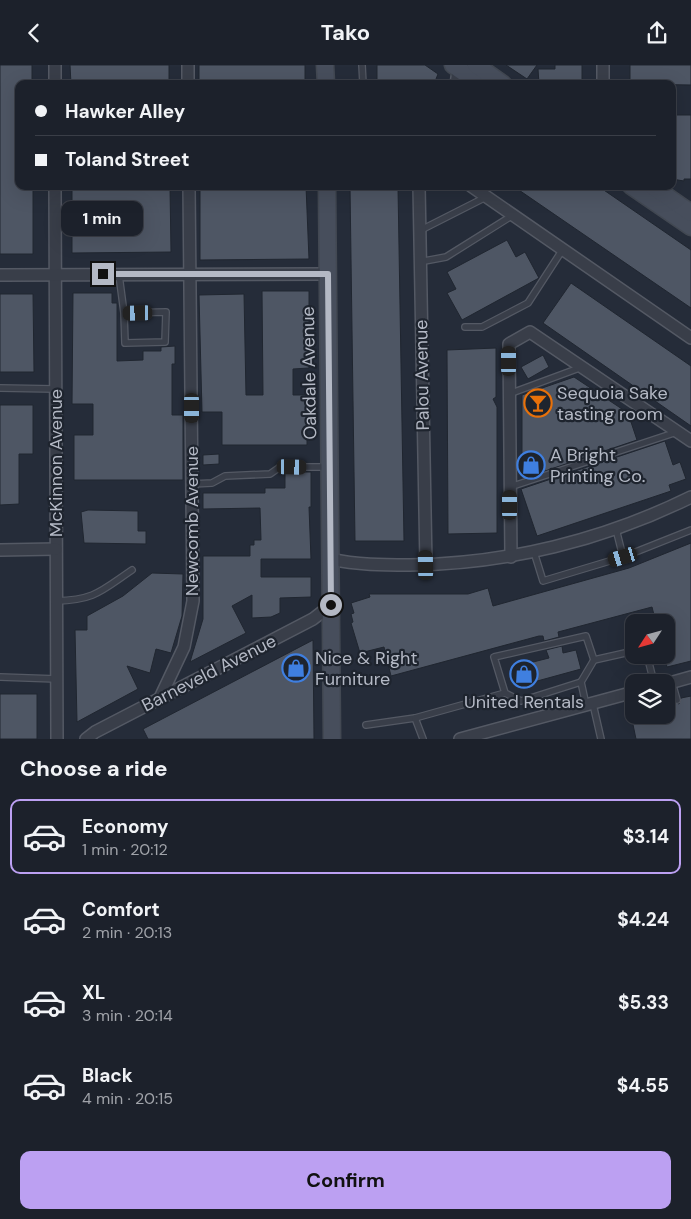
<!DOCTYPE html>
<meta charset="utf-8">
<style>
:root{--surface:#1c212b;--page:#292e37;--text:#f1f3f6;--muted:#a0a3a9;--line:#3a3e47;--accent:#bca0f2}
body{margin:0;font-family:"DM Sans",sans-serif;background:var(--page);color:var(--text);height:100vh;display:flex;flex-direction:column;font-size:19px;white-space:nowrap}
*{box-sizing:border-box;margin:0}
p{font-size:16px;color:var(--muted)}
.icon{flex:none;width:28px;height:28px;fill:none;stroke:currentColor;stroke-width:2;stroke-linecap:round;stroke-linejoin:round}
.map{position:relative;height:674px;overflow:hidden}
.panel{display:flex;flex-direction:column;background:var(--surface);flex:1}
.panel>*{flex:none}
.guide{position:absolute;left:15px;top:15px;width:661px;height:110px;border-radius:10px;box-shadow:0 5px 20px #0002,0 0 0 1px var(--line);display:grid;align-content:center;height:110px;padding:0 20px;background:var(--surface)}
.needle{width:32px;rotate:234deg}
.tools{position:absolute;left:625px;top:549px;display:grid;gap:10px}
.tools a{display:grid;place-items:center;width:50px;height:50px;border-radius:10px;background:var(--surface);box-shadow:0 5px 20px #0002,0 0 0 1px var(--line);font-size:25px}
.end{position:absolute;width:22px;height:22px;margin:-11px;border:6px solid #b4b9c5;background:#111;box-shadow:0 0 0 2px #111}
.from{border-radius:50%}
.bubble{position:absolute;height:35px;border-radius:10px;background:var(--surface);box-shadow:0 5px 20px #0002,0 0 0 1px var(--line);font-size:16px;font-weight:700;line-height:35px;text-align:center}
.car{position:absolute;width:15px;height:30px;margin:-15px -8px;border-radius:6px;box-shadow:0 0 4px 1px #0007;background:linear-gradient(#222 24%,#8ab4d8 0 40%,#222 0 76%,#8ab4d8 0 86%,#222 0)}
.guide b{display:flex;align-items:center;gap:18px;height:48px;font-size:19px}
.guide b+b{border-top:1px solid var(--line)}
.guide i{width:12px;height:12px;background:var(--text)}
ul{padding:0;list-style:none}
li{display:flex;align-items:center;gap:15px;height:75px;margin:0 10px 8px;padding:0 10px;border:2px solid transparent;border-radius:10px}
li div{flex:1}
li b{display:block;font-size:19px}
li em{font-style:normal;font-weight:700}
li.selected{border-color:var(--accent)}
li>.icon{width:45px;height:45px;stroke-width:1.5}
h2{padding:0 20px;font-size:22px;line-height:60px}
.primary-button{display:flex;gap:10px;margin-top:auto;padding:10px 20px}
.primary-button a{flex:1;height:58px;border-radius:10px;background:var(--accent);color:#111;font-size:20px;font-weight:700;line-height:58px;text-align:center}
header{display:flex;justify-content:space-between;align-items:center;height:65px;padding:0 20px;background:var(--surface);font-size:22px;font-weight:700}
.map>svg:first-child{display:block}
</style>
<header><svg class="icon" aria-label="back" viewBox="0 0 24 24"><path d="M15 5l-7 7 7 7"/></svg>Tako<svg class="icon" aria-label="share" viewBox="0 0 24 24"><path d="M12 15V3M7 8l5-5 5 5M5 13v7h14v-7"/></svg></header>
<div class="map">
<svg width="691" height="674" viewBox="0 0 691 674">
<rect width="100%" height="100%" fill="#252c39"/>
<g fill="#4e5664" stroke="#202630">
<polygon points="0,0 32,0 32,19 19,19 19,121 33,121 33,189 0,189"/>
<polygon points="70,0 169,0 169,19 71,19"/>
<rect x="199" y="0" width="106" height="19"/>
<polygon points="377,0 425,0 438,9 434,19 377,19"/>
<polygon points="506,0 537,0 527,14"/>
<polygon points="555,0 582,0 582,19 539,19 538,4 555,4"/>
<polygon points="630,0 691,0 691,20 630,19"/>
<polygon points="672,50 691,50 691,114 684,114 684,116 672,114"/>
<polygon points="72,121 170,121 171,187 72,188"/>
<polygon points="200,121 306,121 309,194 200,195"/>
<polygon points="513,121 598,121 691,185 691,243"/>
<polygon points="350,122 398,122 404,476 355,476"/>
<polygon points="507,175 516,192 525,187 539,213 462,255 447,228 456,224 447,207"/>
<polygon points="571,218 691,301 691,361 543,258"/>
<polygon points="262,226 309,226 309,303 293,304 293,330 307,330 307,380 222,380 222,347 202,347 199,230 244,229 246,330 263,330"/>
<polygon points="73,228 112,228 112,238 117,238 117,296 143,295 143,286 161,286 161,282 175,281 175,299 172,299 172,350 183,350 183,415 74,415 74,370 93,370 93,339 72,339"/>
<polygon points="0,229 33,229 34,307 0,307"/>
<polygon points="496,283 496,332 493,334 497,342 497,468 448,469 447,285"/>
<polygon points="543,290 549,302 528,314 521,302"/>
<polygon points="574,312 628,348 637,375 530,411 522,403 522,330"/>
<polygon points="0,340 33,340 33,389 19,389 19,439 0,440"/>
<polygon points="665,376 673,400 680,397 686,414 669,420 671,426 537,471 521,424"/>
<polygon points="219,389 219,399 203,400 203,390"/>
<polygon points="285,407 311,407 311,442 309,442 311,494 261,494 261,512 311,512 311,532 280,533 280,548 271,552 252,553 252,530 232,541 246,568 190,597 203,554 203,491 250,491 250,480 254,480 254,475 261,475 260,443 203,444 203,428 265,428 265,423 285,423"/>
<polygon points="88,445 138,446 138,466 146,466 146,479 84,478 81,447"/>
<polygon points="691,478 691,596 667,602 664,590 666,590 666,558 656,558 652,542 558,567 559,572 544,576 543,571 539,571 391,611 384,582 360,588 351,558 353,557 351,549 354,548 351,538 370,532 369,529 468,529 488,523 493,541 629,503"/>
<polygon points="152,508 183,509 182,551 171,588 156,584 150,608 127,601 138,624 77,657 75,565 87,565 87,551 123,531"/>
<polygon points="313,575 314,674 148,674 143,664"/>
<polygon points="562,581 563,588 576,585 581,604 519,621 513,602 549,593 546,585"/>
<rect x="0" y="629" width="37" height="45"/>
<polygon points="691,631 691,674 636,674 631,650 666,650 666,638 672,636 679,639 681,633"/>
</g>
<g fill="none" stroke-linecap="round" stroke-linejoin="round">
<g stroke="#545964" stroke-width="8">
<g id="lane">
<polyline points="362,0 363,19"/>
<polyline points="419,166 486,132"/>
<polyline points="419,197 446,192 513,150"/>
<polyline points="119,210 124,248 166,247 165,277 125,278 124,248"/>
<polyline points="465,262 482,262 528,238 563,184"/>
<polyline points="0,323 55,324"/>
<polyline points="509,329 582,302"/>
<polyline points="192,419 212,418 225,411 270,409 280,402 327,402"/>
<polyline points="510,422 677,367"/>
<polyline points="534,487 543,516 623,492 616,464"/>
<polyline points="623,492 691,465"/>
<path d="M56 536C95 535 101 526 132 505"/>
<polyline points="647,590 654,618"/>
<polyline points="0,612 57,614"/>
<polyline points="581,617 521,636 505,628 494,592 586,571 594,595"/>
<polyline points="672,617 677,635"/>
<polyline points="593,639 601,674"/>
<polyline points="586,640 581,617 594,595 634,586"/>
<polyline points="366,660 415,653"/>
<polyline points="423,674 415,653 505,628"/>
</g>
</g>
<g stroke="#545964" stroke-width="14">
<g id="street">
<polyline points="188,0 188,19"/>
<polyline points="603,0 603,19"/>
<polyline points="55,19 55,0"/>
<polyline points="456,19 459,0"/>
<polyline points="55,121 57,674"/>
<polyline points="419,121 426,500"/>
<polyline points="471,121 691,273"/>
<polyline points="0,210 328,209"/>
<polyline points="0,485 56,484"/>
<polyline points="511,492 509,279 530,267 691,376"/>
<path d="M331 494C357 500 383 500 410 500 507 499 604 475 691 432"/>
<polyline points="666,619 691,612"/>
<polyline points="159,635 184,582 193,536 189,121"/>
<polyline points="86,674 95,667 313,554 331,540"/>
<polyline points="460,674 634,627"/>
</g>
</g>
<g stroke="#424852" stroke-width="19">
<g id="secondary">
<polyline points="325,0 326,19"/>
<polyline points="453,0 480,19"/>
<polyline points="476,0 503,19"/>
<polyline points="327,121 332,674"/>
<polyline points="631,121 691,162"/>
<polyline points="652,121 691,148"/>
</g>
</g>
<use href="#lane" stroke="#393e49" stroke-width="5.5"/>
<use href="#street" stroke="#393e49" stroke-width="11"/>
<use href="#secondary" stroke="#474e5c" stroke-width="16"/>
</g>
<g fill="none" stroke-linecap="round" stroke-linejoin="round">
<polyline stroke="#b4b9c5" stroke-width="6" points="103,209 328,209 331,540"/>
</g>
<defs>
<g id="bar-ring" transform="scale(1.4375)"><circle r="9.5" fill="#1e242e" stroke="#e8710a" stroke-width="1.5"/><path d="M-6-5H6L.8 .8V4.5H3.5V6h-7V4.5H-.8V.8Z" fill="#e8710a"/></g>
<g id="shop-ring" transform="scale(1.4375)"><circle r="9.5" fill="#1e242e" stroke="#3f7fe0" stroke-width="1.5"/><path d="M-5-2.5h2.3a2.7 3.5 0 0 1 5.4 0H5L5.5 6h-11ZM-1.5-2.5h3a1.5 2.3 0 0 0-3 0Z" fill="#3f7fe0"/></g>
</defs>
<g fill-rule="evenodd">
<use href="#bar-ring" x="538" y="338"/>
<use href="#shop-ring" x="531" y="400"/>
<use href="#shop-ring" x="296" y="603"/>
<use href="#shop-ring" x="524" y="609"/>
</g>
<g text-anchor="middle" dominant-baseline="central" stroke-width="4.5" stroke-linejoin="round" paint-order="stroke">
<g font-size="18" fill="#b4b9c5" stroke="#1e242e">
<text transform="translate(309 308) rotate(-91)">Oakdale Avenue</text>
<text transform="translate(422 310) rotate(-91)">Palou Avenue</text>
<text transform="translate(56 398) rotate(-90)">McKinnon Avenue</text>
<text transform="translate(192 456) rotate(-90)">Newcomb Avenue</text>
<text transform="translate(209 608) rotate(-27)">Barneveld Avenue</text>
</g>
<g font-size="18" fill="#b4b9c5" stroke="#1e242e" text-anchor="start">
<text x="557" y="328">Sequoia Sake<tspan x="557" dy="21">tasting room</tspan></text>
<text x="550" y="390">A Bright<tspan x="550" dy="21">Printing Co.</tspan></text>
<text x="315" y="593">Nice &amp; Right<tspan x="315" dy="21">Furniture</tspan></text>
<text x="524" y="637" text-anchor="middle">United Rentals</text>
</g>
</g>
</svg>
<div class="tools">
<a><svg class="needle" viewBox="-14 -14 28 28"><path d="M0-13l5 13h-10z" fill="#e53935"/><path d="M0 13l5-13h-10z" fill="#a0a3a9"/></svg></a>
<a><svg class="icon" aria-label="layers" viewBox="0 0 24 24"><path d="M12 4l9 5-9 5-9-5zM3 14l9 5 9-5"/></svg></a>
</div>
<i class="end from" style="left:331px;top:540px"></i>
<i class="end" style="left:103px;top:209px"></i>
<div class="bubble" style="left:61px;top:136px;width:82px">1 min</div>
<i class="car" style="left:138px;top:248px;rotate:269deg"></i>
<i class="car" style="left:509px;top:296px;rotate:0deg"></i>
<i class="car" style="left:192px;top:343px;rotate:180deg"></i>
<i class="car" style="left:292px;top:402px;rotate:91deg"></i>
<i class="car" style="left:510px;top:440px;rotate:0deg"></i>
<i class="car" style="left:623px;top:492px;rotate:253deg"></i>
<i class="car" style="left:426px;top:500px;rotate:359deg"></i>
<div class="guide">
<b><i class="from"></i>Hawker Alley</b>
<b><i></i>Toland Street</b>
</div>
</div>
<section class="panel">
<h2>Choose a ride</h2>
<ul>
<li class="selected"><svg class="icon" aria-label="car" viewBox="0 0 24 24"><path d="M5 17H2v-5l4-1 3-4h7l3 4 3 1v5h-3M9 17h6M6 11h13"/><circle cx="7" cy="17" r="2"/><circle cx="17" cy="17" r="2"/></svg><div><b>Economy</b><p>1 min · 20:12</p></div><em>$3.14</em></li>
<li><svg class="icon" aria-label="car" viewBox="0 0 24 24"><path d="M5 17H2v-5l4-1 3-4h7l3 4 3 1v5h-3M9 17h6M6 11h13"/><circle cx="7" cy="17" r="2"/><circle cx="17" cy="17" r="2"/></svg><div><b>Comfort</b><p>2 min · 20:13</p></div><em>$4.24</em></li>
<li><svg class="icon" aria-label="car" viewBox="0 0 24 24"><path d="M5 17H2v-5l4-1 3-4h7l3 4 3 1v5h-3M9 17h6M6 11h13"/><circle cx="7" cy="17" r="2"/><circle cx="17" cy="17" r="2"/></svg><div><b>XL</b><p>3 min · 20:14</p></div><em>$5.33</em></li>
<li><svg class="icon" aria-label="car" viewBox="0 0 24 24"><path d="M5 17H2v-5l4-1 3-4h7l3 4 3 1v5h-3M9 17h6M6 11h13"/><circle cx="7" cy="17" r="2"/><circle cx="17" cy="17" r="2"/></svg><div><b>Black</b><p>4 min · 20:15</p></div><em>$4.55</em></li>
</ul>
<div class="primary-button"><a>Confirm</a></div>
</section>
